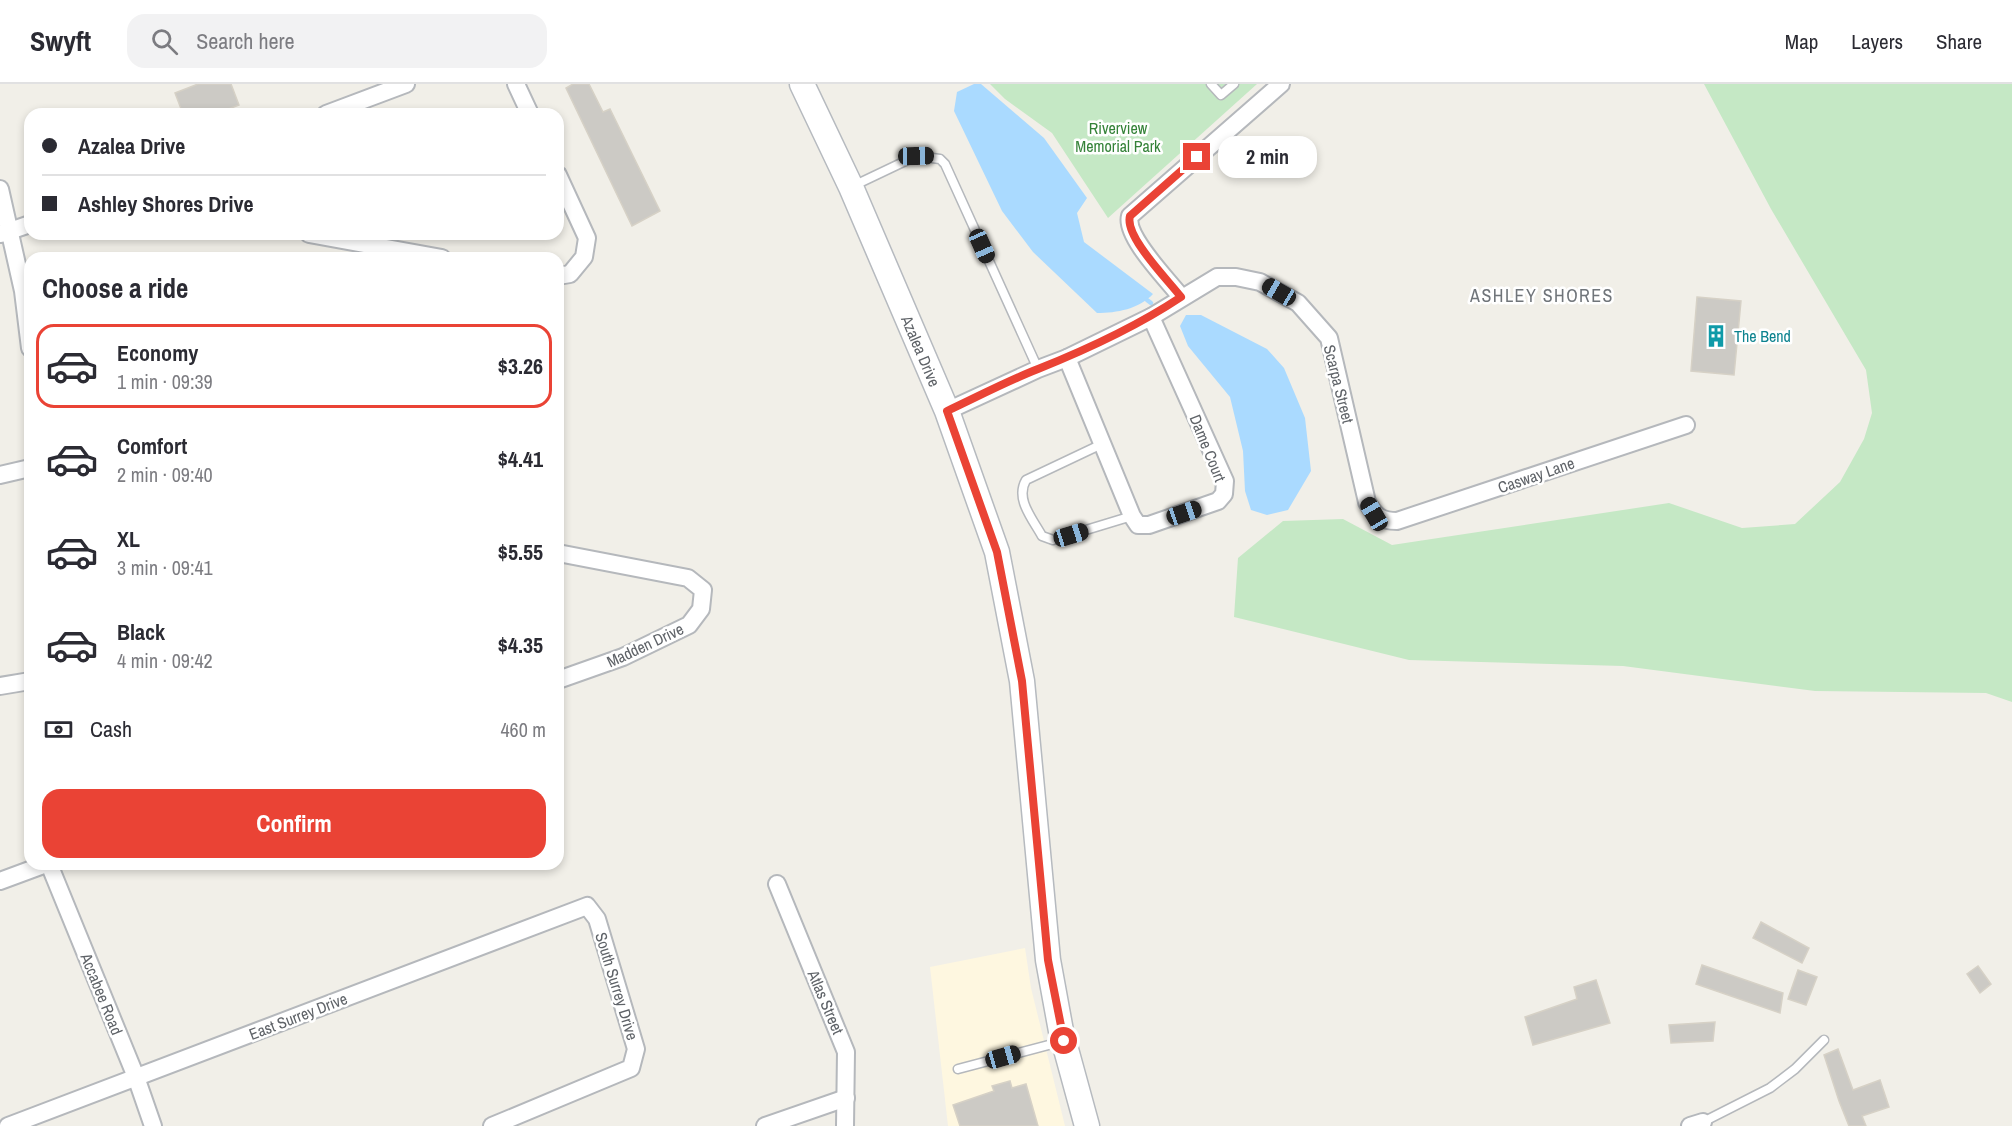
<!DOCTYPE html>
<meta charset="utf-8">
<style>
:root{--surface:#fff;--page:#f2f2f3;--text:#2b2b33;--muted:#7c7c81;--line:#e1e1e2;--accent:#ea4335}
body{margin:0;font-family:"Archivo Narrow",sans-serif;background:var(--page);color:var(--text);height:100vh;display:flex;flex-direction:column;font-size:22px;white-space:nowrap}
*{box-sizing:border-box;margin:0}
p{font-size:20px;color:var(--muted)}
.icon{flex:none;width:33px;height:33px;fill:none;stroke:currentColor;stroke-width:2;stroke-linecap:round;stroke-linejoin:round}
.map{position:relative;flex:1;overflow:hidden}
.details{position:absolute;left:24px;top:168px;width:540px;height:618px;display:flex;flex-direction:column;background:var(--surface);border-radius:18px;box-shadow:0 3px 9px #0003}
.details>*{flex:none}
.guide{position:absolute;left:24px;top:24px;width:540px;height:132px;border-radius:18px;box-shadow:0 3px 9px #0003;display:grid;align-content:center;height:132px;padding:0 18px;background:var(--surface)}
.end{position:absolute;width:27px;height:27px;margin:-14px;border:8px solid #ea4335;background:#fff;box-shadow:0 0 0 3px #fff}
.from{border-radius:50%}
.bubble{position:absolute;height:42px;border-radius:18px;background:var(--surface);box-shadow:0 3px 9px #0003;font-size:20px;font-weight:800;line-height:42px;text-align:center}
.car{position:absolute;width:18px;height:36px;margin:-18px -9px;border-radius:8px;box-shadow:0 0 4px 2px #0007;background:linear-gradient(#222 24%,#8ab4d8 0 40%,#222 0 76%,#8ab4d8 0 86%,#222 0)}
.guide b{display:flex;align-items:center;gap:21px;height:57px;font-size:22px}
.guide b+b{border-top:2px solid var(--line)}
.guide i{width:15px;height:15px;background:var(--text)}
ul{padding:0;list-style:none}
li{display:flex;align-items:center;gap:18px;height:84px;margin:0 12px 9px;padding:0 6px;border:3px solid transparent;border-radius:18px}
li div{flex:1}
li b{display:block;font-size:22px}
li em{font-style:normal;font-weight:800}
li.active{border-color:var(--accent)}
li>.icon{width:54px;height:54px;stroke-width:1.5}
h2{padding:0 18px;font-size:27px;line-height:72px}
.pay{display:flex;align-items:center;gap:15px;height:66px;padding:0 18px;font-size:22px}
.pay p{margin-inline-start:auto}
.primary-button{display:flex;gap:12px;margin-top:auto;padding:12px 18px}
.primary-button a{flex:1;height:69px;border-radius:18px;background:var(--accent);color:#fff;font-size:24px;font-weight:800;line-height:69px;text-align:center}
header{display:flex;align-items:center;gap:36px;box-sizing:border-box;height:84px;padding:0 30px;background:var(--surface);border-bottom:2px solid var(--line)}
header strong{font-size:28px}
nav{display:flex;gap:33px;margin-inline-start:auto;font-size:21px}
.search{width:420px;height:54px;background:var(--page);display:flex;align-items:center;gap:15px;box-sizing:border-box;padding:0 21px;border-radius:18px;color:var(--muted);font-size:22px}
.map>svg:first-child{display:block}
</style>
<header>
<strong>Swyft</strong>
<div class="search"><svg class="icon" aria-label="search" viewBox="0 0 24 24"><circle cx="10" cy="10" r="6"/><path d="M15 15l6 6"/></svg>Search here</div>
<nav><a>Map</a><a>Layers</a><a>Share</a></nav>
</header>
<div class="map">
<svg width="2012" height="1042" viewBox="0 0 2012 1042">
<rect width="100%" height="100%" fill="#f1efe8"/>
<polygon fill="#fef7e0" points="1025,864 1031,904 1065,1042 948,1042 930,883"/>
<g fill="#c5e8c5">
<polygon points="990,0 1257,0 1108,134 1052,49 1005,15"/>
<polygon points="1704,0 2012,0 2012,618 1986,609 1815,607 1623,582 1409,576 1234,533 1238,474 1283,437 1343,435 1392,461 1669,419 1742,444 1795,440 1840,398 1864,355 1872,329 1866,286 1771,125"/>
</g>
<g fill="#aadaff">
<path d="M974 0H981L1044 54 1087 114 1077 129 1084 158 1153 210C1139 225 1117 229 1097 229L1033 168 1002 127 954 27 957 8Z"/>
<polygon points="1186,231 1201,231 1267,265 1284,284 1305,334 1311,387 1288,426 1267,431 1251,426 1245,407 1243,367 1230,313 1188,262 1180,242"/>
</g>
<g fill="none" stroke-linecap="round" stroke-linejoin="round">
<polyline stroke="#aadaff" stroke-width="4.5" points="1147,216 1151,219"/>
</g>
<g fill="#cccac5" stroke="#d6d1c6" stroke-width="1.5">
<polygon points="198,0 231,0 239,21 215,30 183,30 175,9"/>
<polygon points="573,0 589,0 603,28 610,25 660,127 632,142 566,4"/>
<polygon points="1697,213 1741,217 1734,291 1691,287"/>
<polygon points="1761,838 1809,864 1802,879 1753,854"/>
<polygon points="1702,881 1783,909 1780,929 1696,900"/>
<polygon points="1978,882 1991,900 1980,909 1967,890"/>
<polygon points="1798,886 1817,893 1806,921 1788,915"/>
<polygon points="1596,896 1610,939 1533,961 1525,933 1577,915 1574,903"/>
<polygon points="1715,938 1713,957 1671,959 1669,941"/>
<polygon points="1838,965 1853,1006 1880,996 1889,1023 1862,1032 1866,1042 1849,1042 1839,1017 1824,971"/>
<polygon points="1010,997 1012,1004 1026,1000 1038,1042 960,1042 953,1021 994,1007 992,1002"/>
</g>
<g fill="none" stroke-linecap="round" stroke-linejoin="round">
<g stroke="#b5b8bc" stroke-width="11">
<g id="lane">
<polyline points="1211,0 1221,11 1234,0"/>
<polyline points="853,102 916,72 940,75 945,80 1038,285"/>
<path d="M1102 360 1026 396C1015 415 1032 434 1042 452L1053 456 1132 432"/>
<polyline points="958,985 1060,958"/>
<polyline points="1703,1038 1770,1004 1795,985 1824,956"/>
</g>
</g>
<g stroke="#b5b8bc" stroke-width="20">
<g id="street">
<polyline points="516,0 530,30"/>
<polyline points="326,30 406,0"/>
<polyline points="558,91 587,154 584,173 570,190 558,192"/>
<polyline points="0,105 23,207 30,264"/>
<polyline points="1,150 30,140"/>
<polyline points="309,150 442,174"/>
<path d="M1181 213C1168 196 1124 152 1130 132L1281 0"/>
<polyline points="1067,274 1132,432 1138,441 1149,441 1218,417 1224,410 1225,397 1151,233"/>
<path d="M947 327 1038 285 1067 274 1151 233 1217 193H1236L1260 198 1298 219 1329 254 1367 418C1375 432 1381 437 1397 437L1686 341"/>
<polyline points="0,391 30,384"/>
<polyline points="558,469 688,494 703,506 701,525 689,541 623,573 558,596"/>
<polyline points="0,602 30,597"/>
<polyline points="49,780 136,993 153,1042"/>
<polyline points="0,797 46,780"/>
<polyline points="777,800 846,968 845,1042"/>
<polyline points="8,1042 587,822 597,835 636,965 631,984 492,1042"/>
<polyline points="765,1042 846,1014"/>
<polyline points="1690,1042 1703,1038"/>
</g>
</g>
<g stroke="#b6babf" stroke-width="27">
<polyline id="secondary" points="802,0 851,103 947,327 997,468 1022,597 1048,876 1061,947 1087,1042"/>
</g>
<use href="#lane" stroke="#fff" stroke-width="8"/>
<use href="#street" stroke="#fff" stroke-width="16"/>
<use href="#secondary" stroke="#fff" stroke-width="24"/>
</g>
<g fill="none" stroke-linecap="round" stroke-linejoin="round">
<path stroke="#ea4335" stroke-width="8" d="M1064 957 1048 876 1022 597 997 468 947 327C977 313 1007 297 1038 285 1088 265 1136 243 1181 213 1168 196 1124 152 1130 132L1197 73"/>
</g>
<defs>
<g id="building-bare" transform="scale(1.8)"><path d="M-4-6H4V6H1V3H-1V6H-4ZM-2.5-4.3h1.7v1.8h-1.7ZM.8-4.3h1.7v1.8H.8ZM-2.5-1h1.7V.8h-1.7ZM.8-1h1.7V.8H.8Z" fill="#0f9aa8" stroke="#fff" stroke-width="2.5" paint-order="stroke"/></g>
</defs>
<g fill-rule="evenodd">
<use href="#building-bare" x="1716" y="252"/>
</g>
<g text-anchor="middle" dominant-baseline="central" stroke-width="5" stroke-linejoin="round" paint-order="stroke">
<g font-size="16" fill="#348238" stroke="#fff">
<text x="1118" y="44">Riverview<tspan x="1118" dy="18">Memorial Park</tspan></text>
</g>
<g font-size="16" fill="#0d838f" stroke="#fff" text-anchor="start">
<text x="1734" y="252">The Bend</text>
</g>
<g font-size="16" fill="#5f6368" stroke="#fff">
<text transform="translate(921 267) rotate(67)">Azalea Drive</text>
<text transform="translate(1339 300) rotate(76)">Scarpa Street</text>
<text transform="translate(1208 364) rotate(68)">Dame Court</text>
<text transform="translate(1536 391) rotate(-19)">Casway Lane</text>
<text transform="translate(645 561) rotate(-25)">Madden Drive</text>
<text transform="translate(617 902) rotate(73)">South Surrey Drive</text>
<text transform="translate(102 910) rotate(68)">Accabee Road</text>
<text transform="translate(826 918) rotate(67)">Atlas Street</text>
<text transform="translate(298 932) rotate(-21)">East Surrey Drive</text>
</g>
<g font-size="18" letter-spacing="1.5" fill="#70757a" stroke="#fff">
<text x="1542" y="211">ASHLEY SHORES</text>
</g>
</g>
</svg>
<i class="end from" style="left:1064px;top:957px"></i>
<i class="end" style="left:1197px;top:73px"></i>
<div class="bubble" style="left:1218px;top:52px;width:99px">2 min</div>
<i class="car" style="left:916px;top:72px;rotate:89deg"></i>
<i class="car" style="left:982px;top:162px;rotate:156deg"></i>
<i class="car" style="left:1279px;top:208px;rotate:300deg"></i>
<i class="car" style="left:1184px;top:429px;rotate:71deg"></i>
<i class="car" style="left:1374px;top:430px;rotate:330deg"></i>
<i class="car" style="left:1071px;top:451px;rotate:73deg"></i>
<i class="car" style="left:1003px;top:973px;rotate:74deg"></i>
<div class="guide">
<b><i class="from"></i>Azalea Drive</b>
<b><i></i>Ashley Shores Drive</b>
</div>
<section class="details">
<h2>Choose a ride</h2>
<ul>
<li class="active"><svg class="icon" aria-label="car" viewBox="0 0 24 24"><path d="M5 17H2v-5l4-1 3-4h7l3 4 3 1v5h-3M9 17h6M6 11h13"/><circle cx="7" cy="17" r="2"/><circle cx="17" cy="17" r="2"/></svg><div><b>Economy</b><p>1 min · 09:39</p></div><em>$3.26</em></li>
<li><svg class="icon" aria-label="car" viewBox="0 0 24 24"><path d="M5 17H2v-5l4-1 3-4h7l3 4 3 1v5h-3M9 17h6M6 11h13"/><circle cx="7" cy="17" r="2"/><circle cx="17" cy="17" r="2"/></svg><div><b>Comfort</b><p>2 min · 09:40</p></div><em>$4.41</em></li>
<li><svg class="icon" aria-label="car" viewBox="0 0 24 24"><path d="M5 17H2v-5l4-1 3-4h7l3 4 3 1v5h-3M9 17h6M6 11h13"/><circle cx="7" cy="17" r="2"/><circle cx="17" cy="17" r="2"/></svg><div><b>XL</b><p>3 min · 09:41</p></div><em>$5.55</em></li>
<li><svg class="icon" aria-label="car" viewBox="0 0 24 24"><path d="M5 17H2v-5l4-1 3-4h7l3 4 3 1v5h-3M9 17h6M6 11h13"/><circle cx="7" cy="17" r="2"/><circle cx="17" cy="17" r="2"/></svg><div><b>Black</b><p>4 min · 09:42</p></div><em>$4.35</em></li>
</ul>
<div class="pay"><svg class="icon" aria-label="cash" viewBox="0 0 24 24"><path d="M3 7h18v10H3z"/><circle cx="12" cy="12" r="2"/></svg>Cash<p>460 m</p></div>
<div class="primary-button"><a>Confirm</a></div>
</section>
</div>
